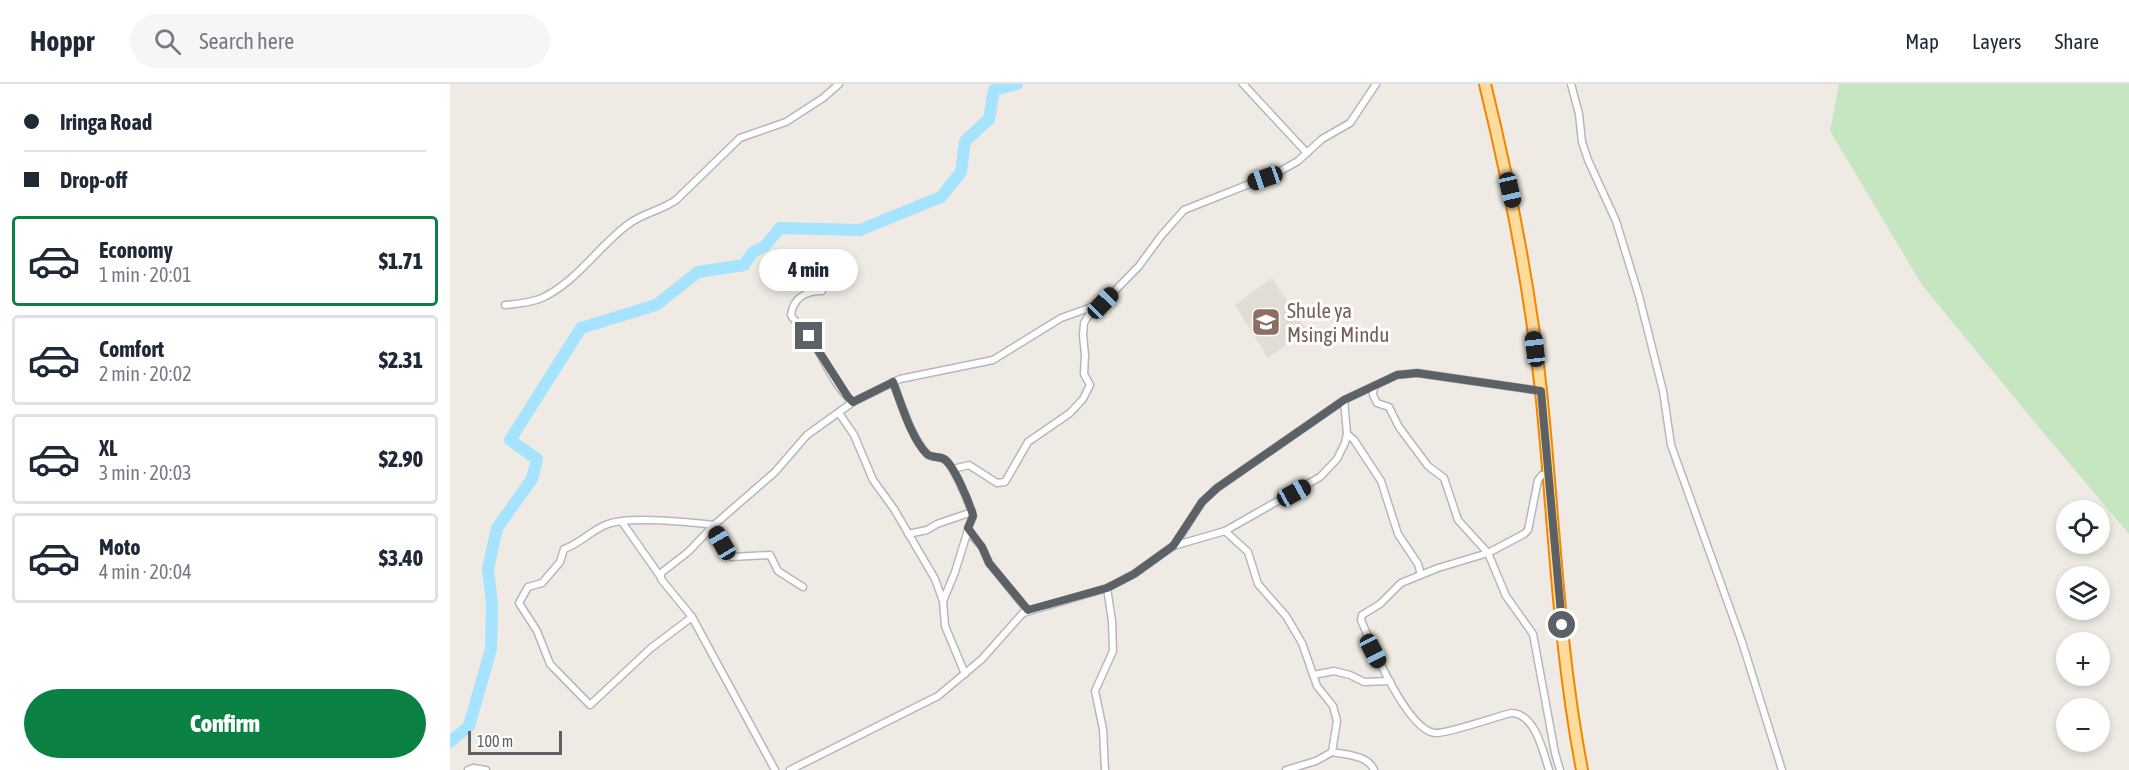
<!DOCTYPE html>
<meta charset="utf-8">
<style>
:root{--surface:#fff;--page:#f6f6f7;--text:#1f2937;--muted:#747a83;--line:#e0e1e3;--accent:#0b8043}
body{margin:0;font-family:"Asap Condensed",sans-serif;background:var(--page);color:var(--text);height:100vh;display:flex;flex-direction:column;font-size:22px;white-space:nowrap}
*{box-sizing:border-box;margin:0}
p{font-size:20px;color:var(--muted)}
.icon{flex:none;width:33px;height:33px;fill:none;stroke:currentColor;stroke-width:2;stroke-linecap:round;stroke-linejoin:round}
.map{position:relative;flex:1;overflow:hidden}
.drawer{display:flex;flex-direction:column;background:var(--surface);width:450px}
.drawer>*{flex:none}
.top-card{display:grid;align-content:center;height:132px;padding:0 24px;background:var(--surface)}
.buttons{position:absolute;left:1606px;top:416px;display:grid;gap:12px}
.buttons a{display:grid;place-items:center;width:54px;height:54px;border-radius:50%;background:var(--surface);box-shadow:0 3px 9px #0003;font-size:30px}
.scale{position:absolute;left:18px;bottom:15px;width:94px;box-sizing:border-box;padding-left:6px;border:3px solid #5c6165;border-top:0;font-size:16px;line-height:21px;white-space:nowrap;color:#5c6165;-webkit-text-stroke:4px #fff;paint-order:stroke}
.end{position:absolute;width:27px;height:27px;margin:-14px;border:8px solid #5c6165;background:#fff;box-shadow:0 0 0 3px #fff}
.from{border-radius:50%}
.bubble{position:absolute;height:42px;border-radius:21px;background:var(--surface);box-shadow:0 3px 9px #0003;font-size:20px;font-weight:800;line-height:42px;text-align:center}
.car{position:absolute;width:18px;height:36px;margin:-18px -9px;border-radius:8px;box-shadow:0 0 4px 2px #0007;background:linear-gradient(#222 24%,#8ab4d8 0 40%,#222 0 76%,#8ab4d8 0 86%,#222 0)}
.top-card b{display:flex;align-items:center;gap:21px;height:57px;font-size:22px}
.top-card b+b{border-top:2px solid var(--line)}
.top-card i{width:15px;height:15px;background:var(--text)}
ul{padding:0;list-style:none}
li{display:flex;align-items:center;gap:18px;height:90px;margin:0 12px 9px;padding:0 12px;border:3px solid var(--line);border-radius:6px}
li div{flex:1}
li b{display:block;font-size:22px}
li em{font-style:normal;font-weight:800}
li.on{border-color:var(--accent)}
li>.icon{width:54px;height:54px;stroke-width:1.5}
.action{display:flex;gap:12px;margin-top:auto;padding:12px 24px}
.action a{flex:1;height:69px;border-radius:36px;background:var(--accent);color:#fff;font-size:24px;font-weight:800;line-height:69px;text-align:center}
header{display:flex;align-items:center;gap:36px;box-sizing:border-box;height:84px;padding:0 30px;background:var(--surface);border-bottom:2px solid var(--line)}
header strong{font-size:28px}
nav{display:flex;gap:33px;margin-inline-start:auto;font-size:21px}
.search{width:420px;height:54px;background:var(--page);display:flex;align-items:center;gap:15px;box-sizing:border-box;padding:0 21px;border-radius:33px;color:var(--muted);font-size:22px}
main{display:flex;flex:1;min-height:0}
.map>svg:first-child{display:block}
</style>
<header>
<strong>Hoppr</strong>
<div class="search"><svg class="icon" aria-label="search" viewBox="0 0 24 24"><circle cx="10" cy="10" r="6"/><path d="M15 15l6 6"/></svg>Search here</div>
<nav><a>Map</a><a>Layers</a><a>Share</a></nav>
</header>
<main>
<section class="drawer">
<div class="top-card">
<b><i class="from"></i>Iringa Road</b>
<b><i></i>Drop-off</b>
</div>
<ul>
<li class="on"><svg class="icon" aria-label="car" viewBox="0 0 24 24"><path d="M5 17H2v-5l4-1 3-4h7l3 4 3 1v5h-3M9 17h6M6 11h13"/><circle cx="7" cy="17" r="2"/><circle cx="17" cy="17" r="2"/></svg><div><b>Economy</b><p>1 min · 20:01</p></div><em>$1.71</em></li>
<li><svg class="icon" aria-label="car" viewBox="0 0 24 24"><path d="M5 17H2v-5l4-1 3-4h7l3 4 3 1v5h-3M9 17h6M6 11h13"/><circle cx="7" cy="17" r="2"/><circle cx="17" cy="17" r="2"/></svg><div><b>Comfort</b><p>2 min · 20:02</p></div><em>$2.31</em></li>
<li><svg class="icon" aria-label="car" viewBox="0 0 24 24"><path d="M5 17H2v-5l4-1 3-4h7l3 4 3 1v5h-3M9 17h6M6 11h13"/><circle cx="7" cy="17" r="2"/><circle cx="17" cy="17" r="2"/></svg><div><b>XL</b><p>3 min · 20:03</p></div><em>$2.90</em></li>
<li><svg class="icon" aria-label="car" viewBox="0 0 24 24"><path d="M5 17H2v-5l4-1 3-4h7l3 4 3 1v5h-3M9 17h6M6 11h13"/><circle cx="7" cy="17" r="2"/><circle cx="17" cy="17" r="2"/></svg><div><b>Moto</b><p>4 min · 20:04</p></div><em>$3.40</em></li>
</ul>
<div class="action"><a>Confirm</a></div>
</section>
<div class="map">
<svg width="1679" height="686" viewBox="0 0 1679 686">
<rect width="100%" height="100%" fill="#efebe4"/>
<polygon fill="#e1dcd5" points="822,194 857,246 818,274 785,221"/>
<polygon fill="#c6e6c1" points="1389,0 1679,0 1679,450 1596,352 1472,201 1380,47"/>
<g fill="none" stroke-linecap="round" stroke-linejoin="round">
<polyline stroke="#a5e3fe" stroke-width="12" points="0,658 19,642 41,565 42,520 38,485 47,444 82,395 87,375 60,356 131,244 206,221 248,188 294,181 303,168 315,162 330,144 410,146 491,113 511,88 515,57 539,35 544,6 567,0"/>
<g stroke="#b5b8bb" stroke-width="9">
<g id="minor">
<polyline points="793,0 857,69"/>
<polyline points="1121,0 1129,30 1132,58 1138,76 1166,137 1189,212 1213,307 1221,361 1292,558 1332,686"/>
<path d="M372 207C356 207 343 214 341 231 345 239 352 242 357 249 373 270 382 301 403 318"/>
<path d="M55 221C67 220 81 219 92 214 128 197 149 161 180 139 194 129 212 126 226 116L290 54 336 38 373 14 389 0"/>
<path d="M443 298C451 319 461 353 477 370 481 374 489 372 494 375 503 380 518 417 522 428L523 432 518 444 519 448 532 463 539 479 578 527"/>
<polyline points="924,302 923,311 927,319 939,323 949,343 978,382 994,394 1008,436 1038,469 1056,512 1083,550 1105,669 1110,686"/>
<polyline points="389,329 404,351 423,396 444,425 485,495 493,517 495,542 515,590"/>
<polyline points="897,350 904,356 931,397 948,450 968,480 971,491"/>
<polyline points="503,385 519,381 547,399 555,398 578,358 620,329 633,315 640,301 634,290 635,271 633,251 634,239 643,224"/>
<path d="M1097 390 1092 391 1088 396 1078 446 1074 450 1038 469 988 484 951 499 930 520 912 531 911 536C921 560 957 646 985 649 997 650 1045 633 1061 629 1085 629 1093 667 1099 686"/>
<polyline points="172,438 210,492"/>
<polyline points="262,443 282,473 320,471 328,487 353,503"/>
<polyline points="775,447 798,468 808,500 836,532 852,559 867,602 883,622 887,637 882,668 866,677 836,686"/>
<polyline points="458,450 477,446 487,440 522,428"/>
<polyline points="724,462 752,418 767,404 894,316 947,291 967,289 1091,307"/>
<polyline points="493,517 505,488 518,446"/>
<path d="M242 533 201 564 140 621 100 580 87 547 69 519 78 503 92 499 110 478 114 465C130 460 141 446 158 440 179 432 240 438 264 441"/>
<polyline points="863,591 884,587 900,591 914,598 940,597"/>
<path d="M882 668C896 671 918 671 924 686"/>
<polyline points="18,686 23,684 36,686"/>
<polyline points="325,686 242,533 211,495 211,489 238,468 264,441 325,388 357,351 403,318 450,295 543,276 611,234 653,219 689,182 711,152 734,126 827,89 848,77 872,55 900,39 926,0"/>
<polyline points="340,686 488,612 532,575 573,529 657,504 684,490 723,462 775,447 870,393 887,375 895,359 897,350 894,316"/>
<polyline points="655,686 653,645 645,607 663,567 662,537 657,504"/>
</g>
</g>
<g stroke="#f08602" stroke-width="14">
<path id="trunk" d="M1035 0C1060 102 1080 203 1091 307 1104 434 1108 561 1132 686"/>
</g>
<use href="#minor" stroke="#fff" stroke-width="6"/>
<use href="#trunk" stroke="#fddb9c" stroke-width="10"/>
</g>
<g fill="none" stroke-linecap="round" stroke-linejoin="round">
<path stroke="#5c6165" stroke-width="8" d="M359 252 398 313 403 318 443 298C451 319 461 354 477 370 481 374 489 372 494 375 504 381 518 416 522 428L523 432 518 444 532 463 539 479 578 526 657 504 684 490 723 462 752 418 767 404 894 316 947 291 967 289 1091 307 1112 541"/>
</g>
<defs>
<g id="school-square" transform="scale(1.5)"><rect x="-9" y="-9" width="18" height="18" rx="4" fill="#8d6e63" stroke="#fff"/><path d="M0-5L7-2L0 1L-7-2ZM-4 1L0 2.5L4 1V4Q0 6-4 4Z" fill="#fff"/></g>
</defs>
<g fill-rule="evenodd">
<use href="#school-square" x="816" y="238"/>
</g>
<g text-anchor="middle" dominant-baseline="central" stroke-width="6" stroke-linejoin="round" paint-order="stroke">
<g font-size="21" fill="#785e54" stroke="#fff" text-anchor="start">
<text x="837" y="226">Shule ya<tspan x="837" dy="24">Msingi Mindu</tspan></text>
</g>
</g>
</svg>
<div class="buttons">
<a><svg class="icon" aria-label="locate" viewBox="0 0 24 24"><circle cx="12" cy="12" r="6"/><path d="M12 2v4M12 18v4M2 12h4M18 12h4"/></svg></a>
<a><svg class="icon" aria-label="layers" viewBox="0 0 24 24"><path d="M12 4l9 5-9 5-9-5zM3 14l9 5 9-5"/></svg></a>
<a>+</a>
<a>−</a>
</div>
<div class="scale">100 m</div>
<i class="end from" style="left:1112px;top:541px"></i>
<i class="end" style="left:359px;top:252px"></i>
<div class="bubble" style="left:309px;top:165px;width:99px">4 min</div>
<i class="car" style="left:815px;top:94px;rotate:251deg"></i>
<i class="car" style="left:1060px;top:106px;rotate:167deg"></i>
<i class="car" style="left:653px;top:219px;rotate:44deg"></i>
<i class="car" style="left:1085px;top:265px;rotate:353deg"></i>
<i class="car" style="left:844px;top:409px;rotate:61deg"></i>
<i class="car" style="left:272px;top:459px;rotate:330deg"></i>
<i class="car" style="left:923px;top:567px;rotate:153deg"></i>
</div>
</main>
